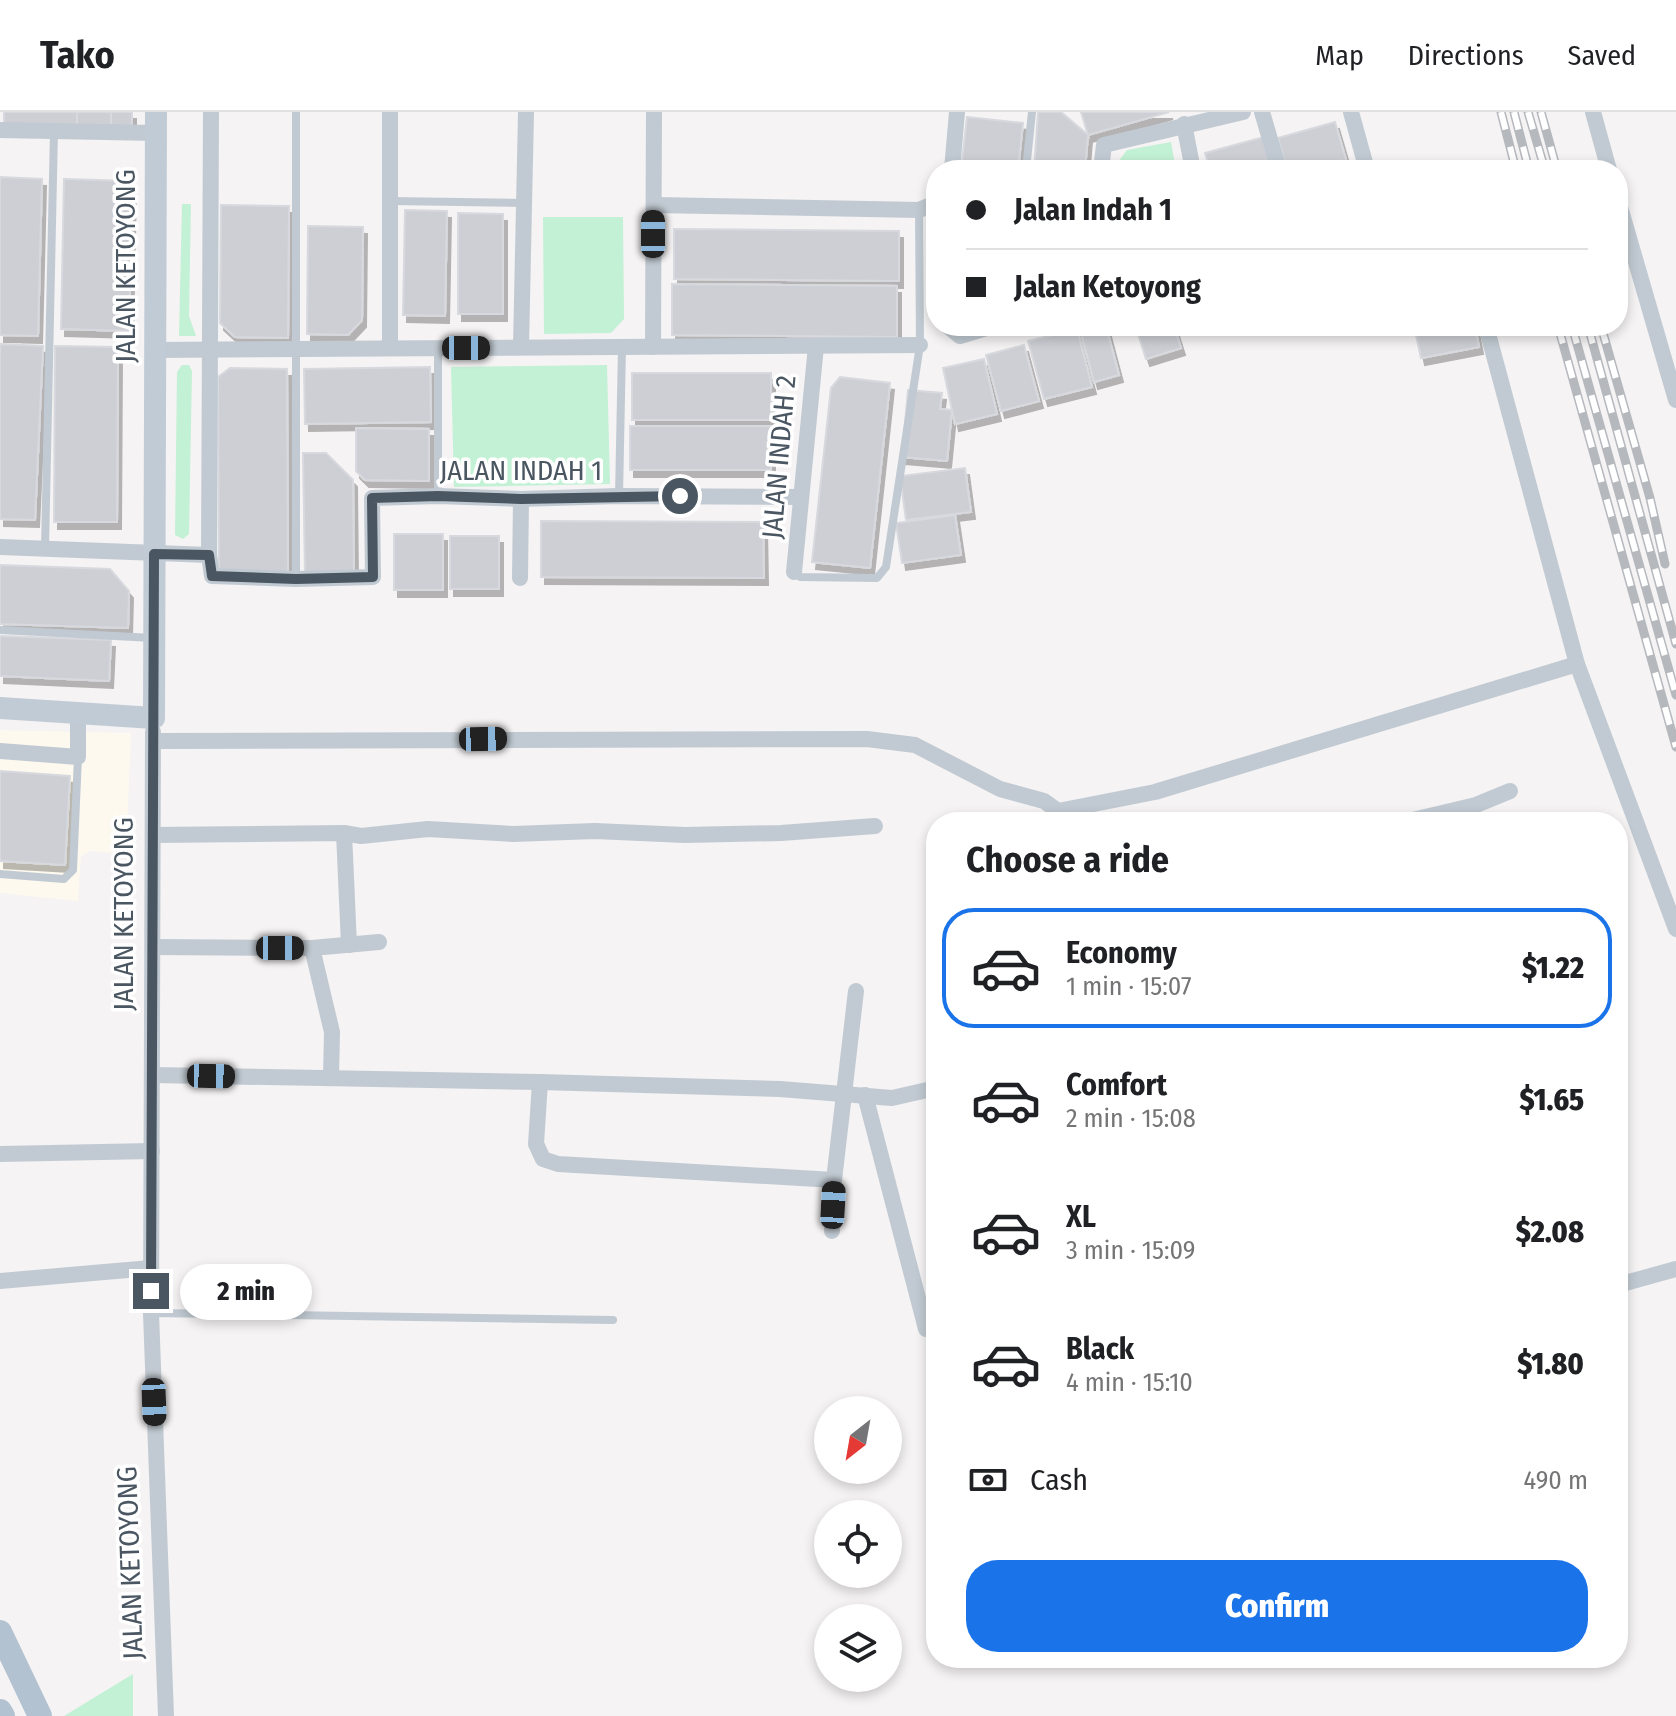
<!DOCTYPE html>
<meta charset="utf-8">
<style>
:root{--surface:#fff;--page:#f2f2f2;--text:#202124;--muted:#757577;--line:#e0e0e0;--accent:#1a73e8}
body{margin:0;font-family:"Fira Sans Condensed",sans-serif;background:var(--page);color:var(--text);height:100vh;display:flex;flex-direction:column;font-size:30px;white-space:nowrap}
*{box-sizing:border-box;margin:0}
p{font-size:26px;color:var(--muted)}
.icon{flex:none;width:44px;height:44px;fill:none;stroke:currentColor;stroke-width:2;stroke-linecap:round;stroke-linejoin:round}
.map{position:relative;flex:1;overflow:hidden}
.drawer{position:absolute;left:926px;top:700px;width:702px;height:856px;display:flex;flex-direction:column;background:var(--surface);border-radius:32px;box-shadow:0 4px 12px #0003}
.drawer>*{flex:none}
.banner{position:absolute;left:926px;top:48px;width:702px;height:176px;border-radius:32px;box-shadow:0 4px 12px #0003;display:grid;align-content:center;height:176px;padding:0 40px;background:var(--surface)}
.needle{width:52px;rotate:211deg}
.fabs{position:absolute;left:814px;top:1284px;display:grid;gap:16px}
.fabs a{display:grid;place-items:center;width:88px;height:88px;border-radius:50%;background:var(--surface);box-shadow:0 4px 12px #0003;font-size:40px}
.end{position:absolute;width:36px;height:36px;margin:-18px;border:10px solid #4a5661;background:#fff;box-shadow:0 0 0 4px #fff}
.from{border-radius:50%}
.bubble{position:absolute;height:56px;border-radius:28px;background:var(--surface);box-shadow:0 4px 12px #0003;font-size:26px;font-weight:800;line-height:56px;text-align:center}
.car{position:absolute;width:24px;height:48px;margin:-24px -12px;border-radius:10px;box-shadow:0 0 6px 2px #0007;background:linear-gradient(#222 24%,#8ab4d8 0 40%,#222 0 76%,#8ab4d8 0 86%,#222 0)}
.banner b{display:flex;align-items:center;gap:28px;height:76px;font-size:30px}
.banner b+b{border-top:2px solid var(--line)}
.banner i{width:20px;height:20px;background:var(--text)}
ul{padding:0;list-style:none}
li{display:flex;align-items:center;gap:24px;height:120px;margin:0 16px 12px;padding:0 24px;border:4px solid transparent;border-radius:32px}
li div{flex:1}
li b{display:block;font-size:30px}
li em{font-style:normal;font-weight:800}
li.current{border-color:var(--accent)}
li>.icon{width:72px;height:72px;stroke-width:1.5}
h2{padding:0 40px;font-size:36px;line-height:96px}
.pay{display:flex;align-items:center;gap:20px;height:88px;padding:0 40px;font-size:30px}
.pay p{margin-inline-start:auto}
.action{display:flex;gap:16px;margin-top:auto;padding:16px 40px}
.action a{flex:1;height:92px;border-radius:32px;background:var(--accent);color:#fff;font-size:32px;font-weight:800;line-height:92px;text-align:center}
header{display:flex;align-items:center;gap:48px;box-sizing:border-box;height:112px;padding:0 40px;background:var(--surface);border-bottom:2px solid var(--line)}
header strong{font-size:38px}
nav{display:flex;gap:44px;margin-inline-start:auto;font-size:28px}
.map>svg:first-child{display:block}
</style>
<header>
<strong>Tako</strong>
<nav><a>Map</a><a>Directions</a><a>Saved</a></nav>
</header>
<div class="map">
<svg width="1676" height="1604" viewBox="0 0 1676 1604">
<defs>
<filter id="shadow"><feDropShadow dx="4" dy="7" stdDeviation="0" flood-color="#0004"/></filter>
</defs>
<rect width="100%" height="100%" fill="#f5f3f3"/>
<polygon fill="#fdf9ef" points="0,618 131,621 126,742 90,739 81,745 78,789 0,781"/>
<g fill="#c3f1d5">
<polygon points="1171,30 1176,58 1112,58 1127,38"/>
<polygon points="182,92 191,92 189,204 196,224 179,224"/>
<polygon points="543,105 623,105 624,207 611,221 544,222"/>
<polygon points="182,253 189,253 192,259 189,422 183,427 175,423 177,260"/>
<polygon points="607,253 610,372 454,375 451,255"/>
<polygon points="133,1562 133,1604 64,1604"/>
</g>
<g fill="#cdcfd5" stroke="#d7d9de" stroke-width="2" filter="url(#shadow)">
<polygon points="4,0 132,0 132,18 4,15"/>
<polygon points="77,0 111,0 111,18 77,17"/>
<polygon points="1038,0 1061,0 1088,23 1085,58 1034,58"/>
<polygon points="1081,0 1169,0 1088,23"/>
<polygon points="967,5 1023,11 1018,58 961,58"/>
<polygon points="1335,10 1349,58 1287,58 1278,26"/>
<polygon points="1264,25 1273,58 1210,58 1205,41"/>
<polygon points="0,65 42,67 38,224 0,223"/>
<polygon points="64,67 132,69 129,219 61,217"/>
<polygon points="221,93 289,94 288,226 235,225 220,211"/>
<polygon points="405,98 447,99 445,204 403,203"/>
<polygon points="458,101 503,102 503,202 458,202"/>
<polygon points="308,114 363,115 362,208 348,223 307,222"/>
<polygon points="674,117 899,119 899,169 674,167"/>
<polygon points="672,172 897,174 897,225 672,223"/>
<polygon points="1091,214 1106,214 1119,263 1094,270 1080,217"/>
<polygon points="1155,214 1174,214 1181,236 1146,247 1137,219"/>
<polygon points="1414,214 1475,214 1479,235 1421,246"/>
<polygon points="1077,217 1092,275 1044,287 1028,229"/>
<polygon points="0,232 43,234 35,408 0,407"/>
<polygon points="1024,233 1039,289 1001,299 986,243"/>
<polygon points="55,234 118,235 117,410 54,410"/>
<polygon points="984,247 997,302 955,312 943,256"/>
<polygon points="430,255 431,310 305,312 304,257"/>
<polygon points="230,256 287,257 288,460 219,459 218,265"/>
<rect x="632" y="261" width="139" height="47"/>
<polygon points="840,265 890,271 870,456 812,450 831,276"/>
<polygon points="908,278 942,281 940,297 952,298 947,349 902,345"/>
<rect x="630" y="314" width="141" height="44"/>
<polygon points="356,316 429,317 429,369 365,368 356,359"/>
<polygon points="303,341 326,341 353,368 354,462 305,463"/>
<polygon points="965,356 971,400 906,408 900,364"/>
<polygon points="955,403 961,443 902,451 896,411"/>
<polygon points="541,409 763,410 764,466 541,465"/>
<rect x="394" y="422" width="49" height="56"/>
<rect x="450" y="424" width="49" height="53"/>
<polygon points="0,453 110,457 129,479 128,516 0,512"/>
<polygon points="0,524 111,528 109,569 0,564"/>
<polygon points="0,659 70,664 65,753 0,749"/>
</g>
<g fill="none" stroke-linecap="round" stroke-linejoin="round">
<g stroke="#c1cad2" stroke-width="8">
<polyline points="296,0 296,467"/>
<polyline points="1026,58 1032,0"/>
<polyline points="390,89 524,91"/>
<polyline points="438,384 438,237"/>
<polyline points="619,384 622,235"/>
<polyline points="45,436 54,19"/>
<polyline points="794,460 800,465 877,466 886,455 920,233 919,98"/>
<polyline points="0,518 153,526"/>
<polyline points="0,762 64,767 73,758 78,645"/>
<polyline points="151,1201 613,1208"/>
</g>
<g stroke="#c1cad2" stroke-width="16">
<polyline points="211,0 209,443 212,464 296,467 373,465 372,386 438,384 521,387 619,384 801,385"/>
<polyline points="1262,0 1279,58"/>
<polyline points="1351,0 1367,58"/>
<polyline points="1593,0 1609,58"/>
<polyline points="1184,12 1193,58"/>
<polyline points="0,18 156,21"/>
<polyline points="952,58 957,0"/>
<polyline points="1101,58 1104,33 1243,0"/>
<polyline points="1618,88 1676,288"/>
<polyline points="654,93 919,98 936,91"/>
<polyline points="948,214 960,224 993,214"/>
<polyline points="1486,214 1577,552 1676,817"/>
<polyline points="521,235 526,0"/>
<polyline points="653,235 654,0"/>
<polyline points="390,236 390,0"/>
<polyline points="155,238 920,233"/>
<polyline points="0,435 209,443"/>
<polyline points="794,460 816,234"/>
<polyline points="520,466 521,387"/>
<polyline points="153,620 151,1201 166,1604"/>
<polyline points="153,629 867,627 915,633 1000,677 1044,689 1058,699 1155,680 1577,552"/>
<polyline points="0,639 78,645 78,601"/>
<polyline points="1404,710 1476,693 1510,679"/>
<polyline points="344,721 349,833"/>
<polyline points="153,723 344,721 361,724 428,717 513,722 595,719 685,723 781,721 875,714"/>
<polyline points="153,835 312,836 379,830"/>
<polyline points="312,836 332,920 331,965"/>
<polyline points="152,963 540,970 780,977 892,986 936,976"/>
<polyline points="540,970 536,1032 543,1047 558,1052 834,1068"/>
<polyline points="865,983 926,1217"/>
<polyline points="0,1042 152,1039"/>
<polyline points="832,1119 834,1068 856,879"/>
<polyline points="0,1169 151,1156"/>
<polyline points="1618,1173 1676,1157"/>
</g>
<polyline stroke="#c1cbd6" stroke-width="22" points="0,596 154,606 156,0"/>
<g stroke="#b3c2d1" stroke-width="24">
<polyline points="0,1520 40,1604"/>
<polyline points="0,1599 3,1604"/>
</g>
<g stroke="#b5b8bd" stroke-width="9">
<g id="rail">
<polyline points="1501,0 1516,58"/>
<polyline points="1514,0 1529,58"/>
<polyline points="1528,0 1545,58"/>
<polyline points="1541,0 1557,58"/>
<polyline points="1558,214 1676,635"/>
<polyline points="1572,214 1676,583"/>
<polyline points="1588,214 1676,532"/>
<polyline points="1601,214 1650,386 1665,452"/>
</g>
</g>
<use href="#rail" stroke="#fff" stroke-width="6" stroke-dasharray="18" stroke-linecap="butt"/>
</g>
<g fill="none" stroke-linecap="round" stroke-linejoin="round">
<polyline stroke="#4a5661" stroke-width="10" points="151,1179 154,442 209,443 212,464 296,467 373,465 372,386 438,384 521,387 680,384"/>
</g>
<g text-anchor="middle" dominant-baseline="central" stroke-width="7" stroke-linejoin="round" paint-order="stroke">
<g font-size="28" fill="#4a5661" stroke="#fff">
<text transform="translate(125 154) rotate(-90)">JALAN KETOYONG</text>
<text transform="translate(779 345) rotate(-85)">JALAN INDAH 2</text>
<text x="521" y="358">JALAN INDAH 1</text>
<text transform="translate(123 802) rotate(-90)">JALAN KETOYONG</text>
<text transform="translate(130 1451) rotate(-92)">JALAN KETOYONG</text>
</g>
</g>
</svg>
<div class="fabs">
<a><svg class="needle" viewBox="-14 -14 28 28"><path d="M0-13l5 13h-10z" fill="#e53935"/><path d="M0 13l5-13h-10z" fill="#757577"/></svg></a>
<a><svg class="icon" aria-label="locate" viewBox="0 0 24 24"><circle cx="12" cy="12" r="6"/><path d="M12 2v4M12 18v4M2 12h4M18 12h4"/></svg></a>
<a><svg class="icon" aria-label="layers" viewBox="0 0 24 24"><path d="M12 4l9 5-9 5-9-5zM3 14l9 5 9-5"/></svg></a>
</div>
<i class="end from" style="left:680px;top:384px"></i>
<i class="end" style="left:151px;top:1179px"></i>
<div class="bubble" style="left:180px;top:1152px;width:132px">2 min</div>
<i class="car" style="left:653px;top:122px;rotate:0deg"></i>
<i class="car" style="left:466px;top:236px;rotate:90deg"></i>
<i class="car" style="left:483px;top:627px;rotate:89deg"></i>
<i class="car" style="left:280px;top:836px;rotate:90deg"></i>
<i class="car" style="left:211px;top:964px;rotate:91deg"></i>
<i class="car" style="left:833px;top:1093px;rotate:3deg"></i>
<i class="car" style="left:154px;top:1290px;rotate:178deg"></i>
<div class="banner">
<b><i class="from"></i>Jalan Indah 1</b>
<b><i></i>Jalan Ketoyong</b>
</div>
<section class="drawer">
<h2>Choose a ride</h2>
<ul>
<li class="current"><svg class="icon" aria-label="car" viewBox="0 0 24 24"><path d="M5 17H2v-5l4-1 3-4h7l3 4 3 1v5h-3M9 17h6M6 11h13"/><circle cx="7" cy="17" r="2"/><circle cx="17" cy="17" r="2"/></svg><div><b>Economy</b><p>1 min · 15:07</p></div><em>$1.22</em></li>
<li><svg class="icon" aria-label="car" viewBox="0 0 24 24"><path d="M5 17H2v-5l4-1 3-4h7l3 4 3 1v5h-3M9 17h6M6 11h13"/><circle cx="7" cy="17" r="2"/><circle cx="17" cy="17" r="2"/></svg><div><b>Comfort</b><p>2 min · 15:08</p></div><em>$1.65</em></li>
<li><svg class="icon" aria-label="car" viewBox="0 0 24 24"><path d="M5 17H2v-5l4-1 3-4h7l3 4 3 1v5h-3M9 17h6M6 11h13"/><circle cx="7" cy="17" r="2"/><circle cx="17" cy="17" r="2"/></svg><div><b>XL</b><p>3 min · 15:09</p></div><em>$2.08</em></li>
<li><svg class="icon" aria-label="car" viewBox="0 0 24 24"><path d="M5 17H2v-5l4-1 3-4h7l3 4 3 1v5h-3M9 17h6M6 11h13"/><circle cx="7" cy="17" r="2"/><circle cx="17" cy="17" r="2"/></svg><div><b>Black</b><p>4 min · 15:10</p></div><em>$1.80</em></li>
</ul>
<div class="pay"><svg class="icon" aria-label="cash" viewBox="0 0 24 24"><path d="M3 7h18v10H3z"/><circle cx="12" cy="12" r="2"/></svg>Cash<p>490 m</p></div>
<div class="action"><a>Confirm</a></div>
</section>
</div>
